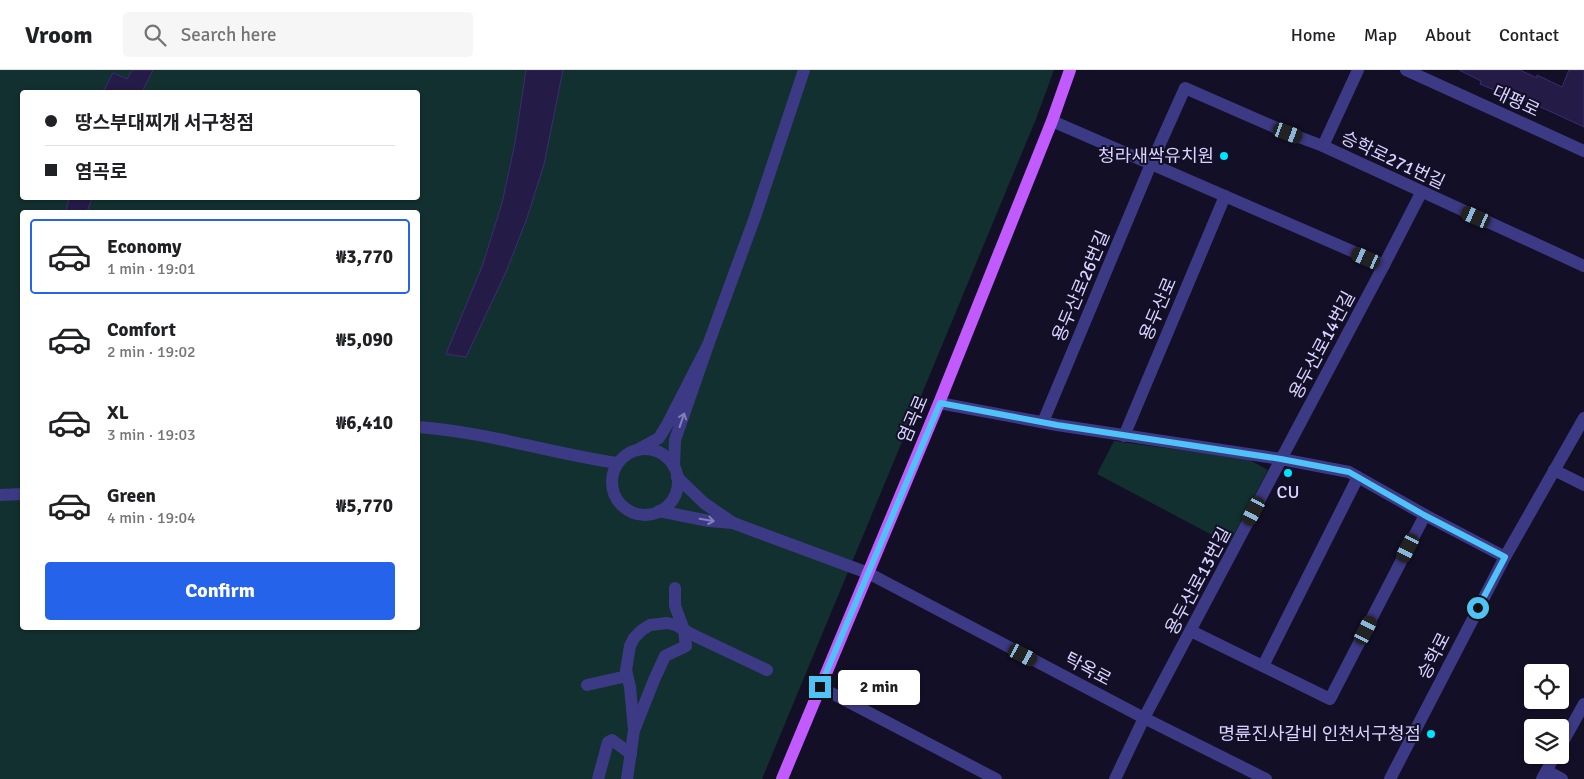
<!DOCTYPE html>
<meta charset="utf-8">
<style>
:root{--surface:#fff;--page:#f6f6f6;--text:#202124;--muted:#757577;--line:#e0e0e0;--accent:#2563eb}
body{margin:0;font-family:Signika,"Noto Sans KR",sans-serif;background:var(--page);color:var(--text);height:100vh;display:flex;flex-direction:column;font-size:19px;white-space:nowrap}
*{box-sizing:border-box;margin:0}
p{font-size:16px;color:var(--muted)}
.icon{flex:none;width:28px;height:28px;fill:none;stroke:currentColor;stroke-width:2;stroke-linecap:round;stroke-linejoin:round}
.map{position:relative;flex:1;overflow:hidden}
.side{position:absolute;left:20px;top:140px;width:400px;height:420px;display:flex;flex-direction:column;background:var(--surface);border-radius:5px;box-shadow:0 1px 4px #0004}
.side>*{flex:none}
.banner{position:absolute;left:20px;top:20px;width:400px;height:110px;border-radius:5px;box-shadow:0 1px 4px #0004;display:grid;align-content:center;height:110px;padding:0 25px;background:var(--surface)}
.controls{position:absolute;left:1524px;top:594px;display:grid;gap:10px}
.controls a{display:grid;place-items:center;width:45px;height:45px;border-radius:5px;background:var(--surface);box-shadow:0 1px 4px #0004;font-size:25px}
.end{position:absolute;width:22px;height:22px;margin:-11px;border:6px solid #4fc3f7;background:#111;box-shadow:0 0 0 2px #111}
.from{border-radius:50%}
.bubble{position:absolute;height:35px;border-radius:5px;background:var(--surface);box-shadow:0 1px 4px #0004;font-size:16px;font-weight:700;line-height:35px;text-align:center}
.car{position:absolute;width:15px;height:30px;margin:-15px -8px;border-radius:6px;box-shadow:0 0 4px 1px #0007;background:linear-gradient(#222 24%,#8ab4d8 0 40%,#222 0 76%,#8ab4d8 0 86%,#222 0)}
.banner b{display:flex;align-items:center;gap:18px;height:48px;font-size:19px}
.banner b+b{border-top:1px solid var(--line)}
.banner i{width:12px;height:12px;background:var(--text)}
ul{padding:9px 0 0;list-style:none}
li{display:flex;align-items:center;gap:15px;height:75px;margin:0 10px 8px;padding:0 15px;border:2px solid transparent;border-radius:5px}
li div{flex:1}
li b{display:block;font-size:19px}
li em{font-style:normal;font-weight:700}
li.active{border-color:var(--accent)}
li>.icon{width:45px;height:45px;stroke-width:1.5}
.action{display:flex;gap:10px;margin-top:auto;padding:10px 25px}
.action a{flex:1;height:58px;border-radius:5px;background:var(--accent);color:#fff;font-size:20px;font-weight:700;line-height:58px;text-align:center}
header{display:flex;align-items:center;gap:30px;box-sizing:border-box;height:70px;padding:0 25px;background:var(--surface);border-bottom:1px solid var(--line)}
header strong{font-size:24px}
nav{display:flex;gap:28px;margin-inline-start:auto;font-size:18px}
.search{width:350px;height:45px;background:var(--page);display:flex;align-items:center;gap:12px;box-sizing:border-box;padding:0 18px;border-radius:5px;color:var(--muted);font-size:19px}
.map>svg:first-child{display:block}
</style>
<header>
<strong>Vroom</strong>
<div class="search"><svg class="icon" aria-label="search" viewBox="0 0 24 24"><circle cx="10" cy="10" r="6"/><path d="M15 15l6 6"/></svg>Search here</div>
<nav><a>Home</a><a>Map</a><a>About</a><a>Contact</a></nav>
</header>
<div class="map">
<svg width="1584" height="709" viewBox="0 0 1584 709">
<rect width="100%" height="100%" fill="#130f26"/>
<g fill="#12302f" fill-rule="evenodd">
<path d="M0 0H1054L1036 49 762 709H0ZM22 22H418V128H22ZM22 142H418V558H22Z"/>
<polygon points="1114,371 1248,389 1268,400 1229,474 1097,404"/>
</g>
<g fill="#241b47" stroke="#3b2d73">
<polygon points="132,0 153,0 142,22 103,22 113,3 127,9"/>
<polygon points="526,0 563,0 544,94 527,148 506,202 466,287 446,284 483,194 502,133 515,73"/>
<polygon points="1459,0 1520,0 1537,8 1537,5 1562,17 1569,0 1584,0 1584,57 1521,28 1520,31 1480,14 1481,11"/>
<polygon points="69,128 92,128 87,142 66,142"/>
</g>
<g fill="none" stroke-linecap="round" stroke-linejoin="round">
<g stroke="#3d3a85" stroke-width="12">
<polyline points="1406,0 1584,81"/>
<polyline points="1052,51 1384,195"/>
<polyline points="1323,76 1358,0"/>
<polyline points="708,275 755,147 804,0"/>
<polyline points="939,333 1057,355 1281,389 1349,402 1425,445 1505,487"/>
<polyline points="1043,352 1151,94 1185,18 1288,63 1323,76 1584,196"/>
<path d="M418 357C486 362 550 383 617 393"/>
<polyline points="1124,366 1225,126"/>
<circle cx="645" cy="412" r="33"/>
<polyline points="637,380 659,368 668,353 708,275 675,370 674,397"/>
<polyline points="1554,400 1584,415"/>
<polyline points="0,425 22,424"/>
<polyline points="659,441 709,451 733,453 704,433 677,407"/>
<polyline points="733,453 868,503 1144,648 1266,709"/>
<polyline points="1191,561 1330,629 1425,445"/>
<polyline points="1263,596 1358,407"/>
<polyline points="587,615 627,606"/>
<polyline points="820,617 996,709"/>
<polyline points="635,658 654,610 665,586 686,576 684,560 675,536 675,518"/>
<polyline points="1560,677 1584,634"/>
<polyline points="1547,701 1562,709"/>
<polyline points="598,709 608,672 612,670 631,684"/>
<polyline points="627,709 634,660 630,617 626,600 630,576 634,568 642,560 650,555 667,553 676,555 691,564 767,600"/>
<polyline points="1115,709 1144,648 1384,195 1421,123"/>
<polyline points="1390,709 1505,487 1584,348"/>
<polyline points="1542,709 1555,685"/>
</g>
<polyline stroke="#c25bff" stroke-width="12" points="782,709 939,333 1052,51 1070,0"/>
</g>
<defs><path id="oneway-shaft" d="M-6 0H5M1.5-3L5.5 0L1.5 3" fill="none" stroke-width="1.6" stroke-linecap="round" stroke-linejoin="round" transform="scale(1.25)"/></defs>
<g stroke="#837fbc">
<use href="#oneway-shaft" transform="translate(682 350) rotate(-71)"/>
<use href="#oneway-shaft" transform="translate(707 450) rotate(9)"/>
</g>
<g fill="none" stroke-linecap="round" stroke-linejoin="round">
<polyline stroke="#4fc3f7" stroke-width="6" points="820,617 940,333 1057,355 1281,389 1349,402 1424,445 1505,487 1478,538"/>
</g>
<g fill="#00e5ff" stroke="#130f26" stroke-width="2">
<circle cx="1224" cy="86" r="5"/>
<circle cx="1288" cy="403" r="5"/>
<circle cx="1431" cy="664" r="5"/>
</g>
<g text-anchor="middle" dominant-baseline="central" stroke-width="4" stroke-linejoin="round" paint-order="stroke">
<g font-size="18" fill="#d9d4ff" stroke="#130f26">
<text transform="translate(1516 31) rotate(25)">대평로</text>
<text transform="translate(1393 90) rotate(25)">승학로271번길</text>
<text transform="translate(1081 216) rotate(-67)">용두산로26번길</text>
<text transform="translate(1158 239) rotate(-67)">용두산로</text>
<text transform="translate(1322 275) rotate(-62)">용두산로14번길</text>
<text transform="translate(913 349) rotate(-67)">염곡로</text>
<text transform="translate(1198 511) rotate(-62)">용두산로13번길</text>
<text transform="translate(1434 586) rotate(-63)">승학로</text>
<text transform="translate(1088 599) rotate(28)">탁옥로</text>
</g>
<g font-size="18" fill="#d9d4ff" stroke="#130f26" text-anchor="end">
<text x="1214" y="86">청라새싹유치원</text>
<text x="1288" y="422" text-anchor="middle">CU</text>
<text x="1421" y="664">명륜진사갈비 인천서구청점</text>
</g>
</g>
</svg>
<div class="controls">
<a><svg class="icon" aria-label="locate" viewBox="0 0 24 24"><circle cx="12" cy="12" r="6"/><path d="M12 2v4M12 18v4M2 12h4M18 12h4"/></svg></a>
<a><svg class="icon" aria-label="layers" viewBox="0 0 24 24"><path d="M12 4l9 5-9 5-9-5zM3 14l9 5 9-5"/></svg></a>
</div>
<i class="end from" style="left:1478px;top:538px"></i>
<i class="end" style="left:820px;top:617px"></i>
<div class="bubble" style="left:838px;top:600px;width:82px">2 min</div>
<i class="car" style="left:1288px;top:63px;rotate:110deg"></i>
<i class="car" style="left:1476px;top:147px;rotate:294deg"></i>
<i class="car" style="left:1366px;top:188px;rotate:294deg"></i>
<i class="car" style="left:1254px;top:441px;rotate:208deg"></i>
<i class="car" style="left:1408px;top:478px;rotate:207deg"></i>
<i class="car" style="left:1366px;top:560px;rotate:27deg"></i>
<i class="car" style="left:1023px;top:585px;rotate:118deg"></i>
<div class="banner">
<b><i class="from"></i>땅스부대찌개 서구청점</b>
<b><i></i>염곡로</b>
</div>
<section class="side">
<ul>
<li class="active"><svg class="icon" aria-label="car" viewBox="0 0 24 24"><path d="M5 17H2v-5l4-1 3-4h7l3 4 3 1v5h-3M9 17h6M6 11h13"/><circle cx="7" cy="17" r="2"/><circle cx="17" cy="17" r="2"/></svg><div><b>Economy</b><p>1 min · 19:01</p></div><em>₩3,770</em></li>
<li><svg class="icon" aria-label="car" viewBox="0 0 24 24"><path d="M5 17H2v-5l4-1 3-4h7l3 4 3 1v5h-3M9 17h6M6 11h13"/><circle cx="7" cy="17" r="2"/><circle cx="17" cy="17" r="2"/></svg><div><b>Comfort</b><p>2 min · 19:02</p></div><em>₩5,090</em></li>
<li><svg class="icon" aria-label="car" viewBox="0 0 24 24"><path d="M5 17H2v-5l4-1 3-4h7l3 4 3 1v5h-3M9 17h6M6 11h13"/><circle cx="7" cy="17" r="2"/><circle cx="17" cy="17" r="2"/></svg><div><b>XL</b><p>3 min · 19:03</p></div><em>₩6,410</em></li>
<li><svg class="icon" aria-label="car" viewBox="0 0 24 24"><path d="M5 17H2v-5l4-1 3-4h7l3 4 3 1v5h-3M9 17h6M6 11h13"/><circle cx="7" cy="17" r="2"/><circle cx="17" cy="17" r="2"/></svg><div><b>Green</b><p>4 min · 19:04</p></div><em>₩5,770</em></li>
</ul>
<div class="action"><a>Confirm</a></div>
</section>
</div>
